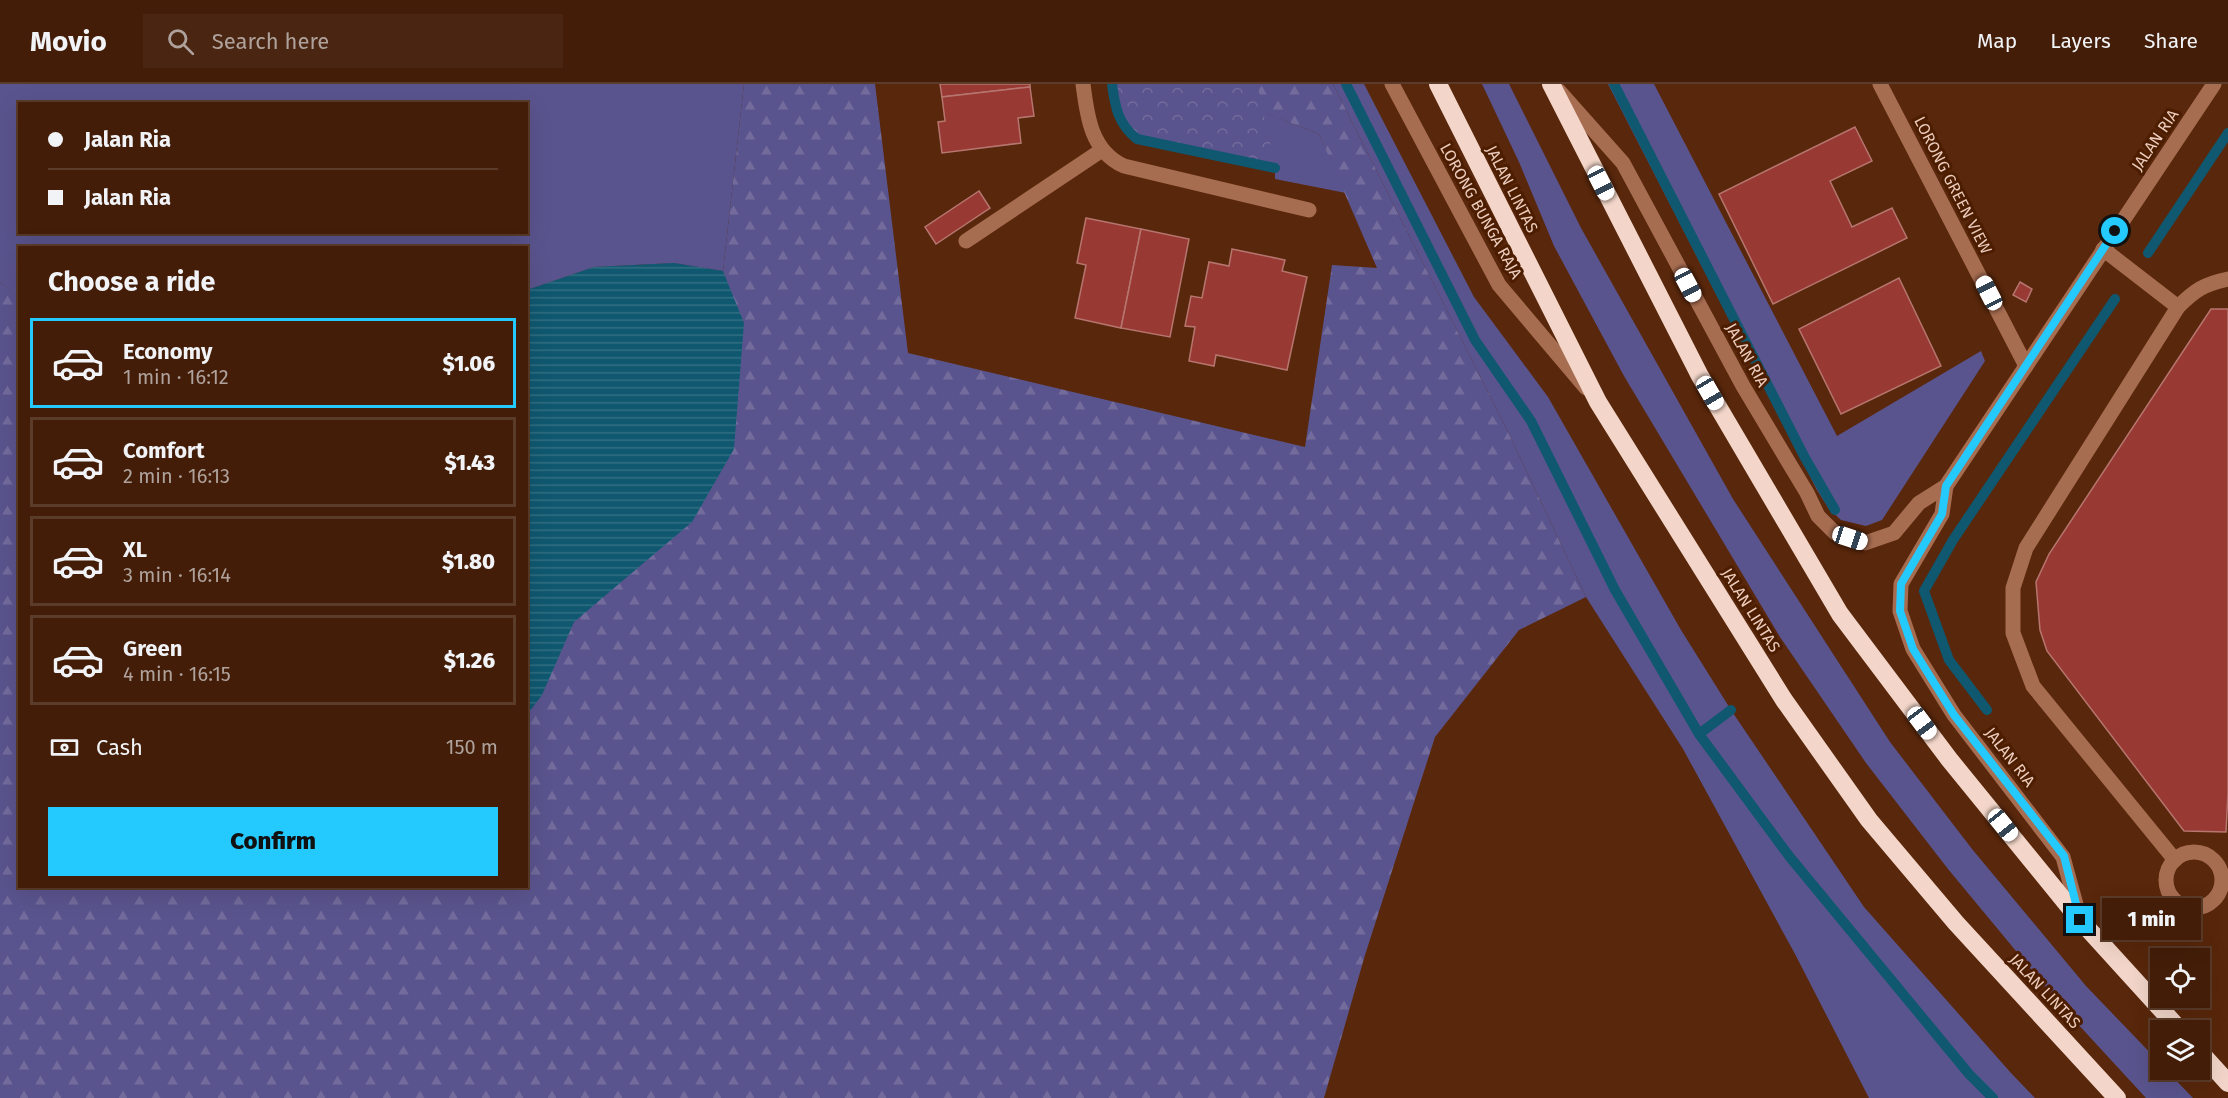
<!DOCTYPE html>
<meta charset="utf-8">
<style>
:root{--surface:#431d08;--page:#4a2612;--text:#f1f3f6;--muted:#afa29c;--line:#5b3b29;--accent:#24c9fe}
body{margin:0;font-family:"Fira Sans",sans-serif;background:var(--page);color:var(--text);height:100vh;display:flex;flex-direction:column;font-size:22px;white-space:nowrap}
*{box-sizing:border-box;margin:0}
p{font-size:20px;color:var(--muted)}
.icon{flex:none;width:33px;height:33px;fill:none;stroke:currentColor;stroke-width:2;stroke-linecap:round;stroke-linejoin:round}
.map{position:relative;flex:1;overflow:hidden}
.panel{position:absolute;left:18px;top:162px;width:510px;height:642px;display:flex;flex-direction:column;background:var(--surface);border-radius:0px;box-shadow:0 6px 24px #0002,0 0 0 2px var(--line)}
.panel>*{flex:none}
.banner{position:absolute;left:18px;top:18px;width:510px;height:132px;border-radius:0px;box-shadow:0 6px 24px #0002,0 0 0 2px var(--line);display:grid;align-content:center;height:132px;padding:0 30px;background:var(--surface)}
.tools{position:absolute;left:2150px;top:864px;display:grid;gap:12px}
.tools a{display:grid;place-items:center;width:60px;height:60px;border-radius:0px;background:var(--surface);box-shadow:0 6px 24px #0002,0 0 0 2px var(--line);font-size:30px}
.end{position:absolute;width:27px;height:27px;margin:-14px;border:8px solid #24c9fe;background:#111;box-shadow:0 0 0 3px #111}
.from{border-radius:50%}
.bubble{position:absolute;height:42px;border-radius:0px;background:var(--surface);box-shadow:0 6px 24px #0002,0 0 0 2px var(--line);font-size:20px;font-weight:800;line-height:42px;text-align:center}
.car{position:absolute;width:18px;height:36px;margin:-18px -9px;border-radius:8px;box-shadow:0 0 4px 2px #0007;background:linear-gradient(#fff 24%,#345 0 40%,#fff 0 76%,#345 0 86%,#fff 0)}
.banner b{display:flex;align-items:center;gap:21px;height:57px;font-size:22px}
.banner b+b{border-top:2px solid var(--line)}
.banner i{width:15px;height:15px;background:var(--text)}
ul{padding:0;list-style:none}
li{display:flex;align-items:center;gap:18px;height:90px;margin:0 12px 9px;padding:0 18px;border:3px solid var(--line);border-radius:0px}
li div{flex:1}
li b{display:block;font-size:22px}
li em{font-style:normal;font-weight:800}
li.on{border-color:var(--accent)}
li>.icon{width:54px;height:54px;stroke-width:1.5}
h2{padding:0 30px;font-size:27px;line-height:72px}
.pay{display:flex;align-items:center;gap:15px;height:66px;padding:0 30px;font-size:22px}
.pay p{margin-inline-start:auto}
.action{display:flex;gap:12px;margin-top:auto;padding:12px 30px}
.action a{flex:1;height:69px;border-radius:0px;background:var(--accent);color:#111;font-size:24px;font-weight:800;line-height:69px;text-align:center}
header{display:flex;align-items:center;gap:36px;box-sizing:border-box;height:84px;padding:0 30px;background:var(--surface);border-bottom:2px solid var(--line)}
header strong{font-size:28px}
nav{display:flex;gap:33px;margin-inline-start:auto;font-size:21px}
.search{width:420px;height:54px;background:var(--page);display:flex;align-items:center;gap:15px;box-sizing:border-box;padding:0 21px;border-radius:0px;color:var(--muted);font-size:22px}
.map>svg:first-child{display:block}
</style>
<header>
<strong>Movio</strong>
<div class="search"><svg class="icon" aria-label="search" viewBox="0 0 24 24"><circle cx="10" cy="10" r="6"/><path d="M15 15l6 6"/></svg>Search here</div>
<nav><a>Map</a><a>Layers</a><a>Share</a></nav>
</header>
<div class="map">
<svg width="2228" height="1014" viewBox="0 0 2228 1014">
<defs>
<pattern id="forest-firs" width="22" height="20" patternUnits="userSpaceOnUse" patternTransform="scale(1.5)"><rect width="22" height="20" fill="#5a548e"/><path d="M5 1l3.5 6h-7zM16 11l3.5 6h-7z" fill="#726b9c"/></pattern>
<pattern id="park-crowns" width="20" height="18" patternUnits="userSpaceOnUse" patternTransform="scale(1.5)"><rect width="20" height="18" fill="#5a548e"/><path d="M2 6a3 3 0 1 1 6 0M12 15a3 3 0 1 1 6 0" fill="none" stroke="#726b9c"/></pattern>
<pattern id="water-rules" width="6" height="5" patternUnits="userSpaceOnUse" patternTransform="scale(1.5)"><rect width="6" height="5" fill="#0f5870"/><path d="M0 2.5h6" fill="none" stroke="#326f82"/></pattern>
</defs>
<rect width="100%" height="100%" fill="#59270b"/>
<g fill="#5a548e" fill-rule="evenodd">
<path d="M0 0H744L723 187 674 179 594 183 527 206 526 164H20L19 214 0 198ZM20 20H526V148H20Z"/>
<path d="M1112 0H1257L1264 28 1319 50 1346 109 1275 95V84L1137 55C1118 40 1115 23 1112 0Z"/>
<polygon points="1333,0 1364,0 1474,213 1548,313 1681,546 1731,626 1864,823 2011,989 2035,1014 1869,1014 1795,870 1683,665 1586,513 1506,344"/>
<polygon points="1482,0 1509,0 1581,144 1733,415 1890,658 1972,765 2086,902 2160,979 2160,986 2166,986 2193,1014 2146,1014 2064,925 1948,785 1866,679 1780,553 1624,292 1554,162 1519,78"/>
<polygon points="1608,0 1654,0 1837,352 1981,267 1985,277 1882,436 1866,442 1841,436 1829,425 1817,406"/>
</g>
<polygon fill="url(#forest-firs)" points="744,0 875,0 908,269 1305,363 1332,181 1377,184 1319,50 1263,28 1257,0 1333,0 1506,344 1586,513 1519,546 1435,653 1365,871 1324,1014 0,1014 0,198 20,214 20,802 526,802 527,206 594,183 674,179 723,187"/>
<path fill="url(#park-crowns)" d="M1115 0H1257L1275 81 1138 53C1120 39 1118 21 1115 0Z"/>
<polygon fill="url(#water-rules)" points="674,179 723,187 744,239 734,365 692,438 574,538 542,611 527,631 527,206 594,183"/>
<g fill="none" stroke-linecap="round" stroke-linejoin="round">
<g stroke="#0f5870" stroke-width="10">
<path d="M1112 0C1115 23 1118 40 1137 55L1275 84"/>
<polyline points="1346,0 1475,256 1531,337 1615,506 1699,650"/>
<polyline points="1614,0 1804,372 1835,426"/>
<polyline points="2148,169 2228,49"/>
<polyline points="1731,626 1699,650 1789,772 1969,990 1993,1014"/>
<polyline points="1987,626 1949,576 1924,507 1953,456 2115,215"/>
</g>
</g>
<g fill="#983933" stroke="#b6766f" stroke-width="1.5">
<polygon points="940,0 1030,0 1030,3 942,13"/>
<polygon points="1030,3 1034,32 1018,34 1021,59 942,69 938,38 945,37 942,13"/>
<polygon points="1855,43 1872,77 1830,97 1852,143 1892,124 1907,154 1773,220 1719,110"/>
<polygon points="979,107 990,124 936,160 925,143"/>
<polygon points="1086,134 1141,145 1121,244 1075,234 1086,181 1077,179"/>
<polygon points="1141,145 1189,155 1170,253 1121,244"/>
<polygon points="1232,165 1285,176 1282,187 1307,193 1287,286 1216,271 1214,282 1189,277 1195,243 1185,242 1191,212 1202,214 1209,178 1229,182"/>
<polygon points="1899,194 1941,282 1841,330 1799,245"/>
<polygon points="2020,198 2032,205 2026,218 2013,211"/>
<polygon points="2211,225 2228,225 2228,709 2226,748 2184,747 2047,567 2040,546 2036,498 2049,470"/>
</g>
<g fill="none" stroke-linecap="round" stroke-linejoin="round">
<g stroke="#a76d51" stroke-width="15">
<path d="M1083 0C1087 32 1091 67 1124 82L1309 126"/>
<polyline points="1392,0 1499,201 1586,304"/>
<polyline points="1880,0 2026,282"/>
<polyline points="1559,7 1623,79 1743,302 1807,409 1818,432 1835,449 1865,459 1894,449 1919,419 1946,402 2214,0"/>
<polyline points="966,157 1102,66"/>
<polyline points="2103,165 2178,223 2026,464 2013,504 2013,549 2033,602 2175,776"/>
<path d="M2178 223C2195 206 2204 200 2228 195"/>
<polyline points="1946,402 1942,430 1901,500 1900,527 1913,565 1954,631 2063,773 2080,835"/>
<circle cx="2194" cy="796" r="28"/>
</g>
<g stroke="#f3d6c9" stroke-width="18">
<polyline points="1438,0 1598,318 1784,616 1869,736 1956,839 2117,1014"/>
<polyline points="1551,0 1700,292 1840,530 1949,675 2080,836 2180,946"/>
<polyline points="2199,967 2228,999"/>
</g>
</g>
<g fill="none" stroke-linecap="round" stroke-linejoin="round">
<polyline stroke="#24c9fe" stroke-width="8" points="2080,836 2064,772 1954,631 1913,565 1900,527 1901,500 1942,430 1946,402 2115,147"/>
</g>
<g text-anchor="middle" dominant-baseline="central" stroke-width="6" stroke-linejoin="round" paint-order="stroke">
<g font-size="16" fill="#ecccbd" stroke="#4d1d00">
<text transform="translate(2155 56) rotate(-56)">JALAN RIA</text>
<text transform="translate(1953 101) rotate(63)">LORONG GREEN VIEW</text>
<text transform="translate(1512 105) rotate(63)">JALAN LINTAS</text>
<text transform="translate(1481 127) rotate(61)">LORONG BUNGA RAJA</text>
<text transform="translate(1747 271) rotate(61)">JALAN RIA</text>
<text transform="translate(1751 526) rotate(58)">JALAN LINTAS</text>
<text transform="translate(2010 673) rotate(52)">JALAN RIA</text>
<text transform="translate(2045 907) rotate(47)">JALAN LINTAS</text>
</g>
</g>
</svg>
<div class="tools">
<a><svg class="icon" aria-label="locate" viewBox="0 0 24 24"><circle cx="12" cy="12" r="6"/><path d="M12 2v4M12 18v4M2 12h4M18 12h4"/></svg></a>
<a><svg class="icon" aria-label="layers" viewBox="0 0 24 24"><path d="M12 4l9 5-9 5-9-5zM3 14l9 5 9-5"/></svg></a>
</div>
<i class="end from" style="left:2115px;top:147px"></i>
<i class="end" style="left:2080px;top:836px"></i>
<div class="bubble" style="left:2102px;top:814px;width:99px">1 min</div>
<i class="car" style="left:1601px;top:99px;rotate:153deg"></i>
<i class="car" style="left:1688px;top:201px;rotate:152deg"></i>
<i class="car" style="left:1989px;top:209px;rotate:333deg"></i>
<i class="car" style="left:1710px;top:309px;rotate:150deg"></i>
<i class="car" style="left:1850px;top:454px;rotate:108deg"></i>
<i class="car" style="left:1922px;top:639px;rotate:143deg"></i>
<i class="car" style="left:2003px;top:741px;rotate:141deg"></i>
<div class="banner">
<b><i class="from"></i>Jalan Ria</b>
<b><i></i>Jalan Ria</b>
</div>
<section class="panel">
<h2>Choose a ride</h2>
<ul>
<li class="on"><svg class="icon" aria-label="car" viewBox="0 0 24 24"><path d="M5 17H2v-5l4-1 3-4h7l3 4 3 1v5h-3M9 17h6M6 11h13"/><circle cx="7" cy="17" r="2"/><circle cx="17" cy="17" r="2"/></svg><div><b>Economy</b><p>1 min · 16:12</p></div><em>$1.06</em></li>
<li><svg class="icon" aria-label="car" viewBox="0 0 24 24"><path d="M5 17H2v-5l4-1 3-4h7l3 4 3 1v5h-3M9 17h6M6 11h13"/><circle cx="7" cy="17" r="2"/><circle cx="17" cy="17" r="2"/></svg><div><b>Comfort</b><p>2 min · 16:13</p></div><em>$1.43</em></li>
<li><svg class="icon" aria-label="car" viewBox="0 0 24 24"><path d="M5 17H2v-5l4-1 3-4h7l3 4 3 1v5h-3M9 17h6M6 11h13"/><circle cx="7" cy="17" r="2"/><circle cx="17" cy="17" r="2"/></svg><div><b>XL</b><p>3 min · 16:14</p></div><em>$1.80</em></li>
<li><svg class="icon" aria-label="car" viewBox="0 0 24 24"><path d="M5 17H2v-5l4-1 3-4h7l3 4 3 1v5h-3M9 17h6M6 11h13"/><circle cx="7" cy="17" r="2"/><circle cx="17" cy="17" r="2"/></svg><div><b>Green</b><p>4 min · 16:15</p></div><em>$1.26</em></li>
</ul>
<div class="pay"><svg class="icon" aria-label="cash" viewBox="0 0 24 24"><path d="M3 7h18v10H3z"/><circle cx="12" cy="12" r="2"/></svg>Cash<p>150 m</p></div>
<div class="action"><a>Confirm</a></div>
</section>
</div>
